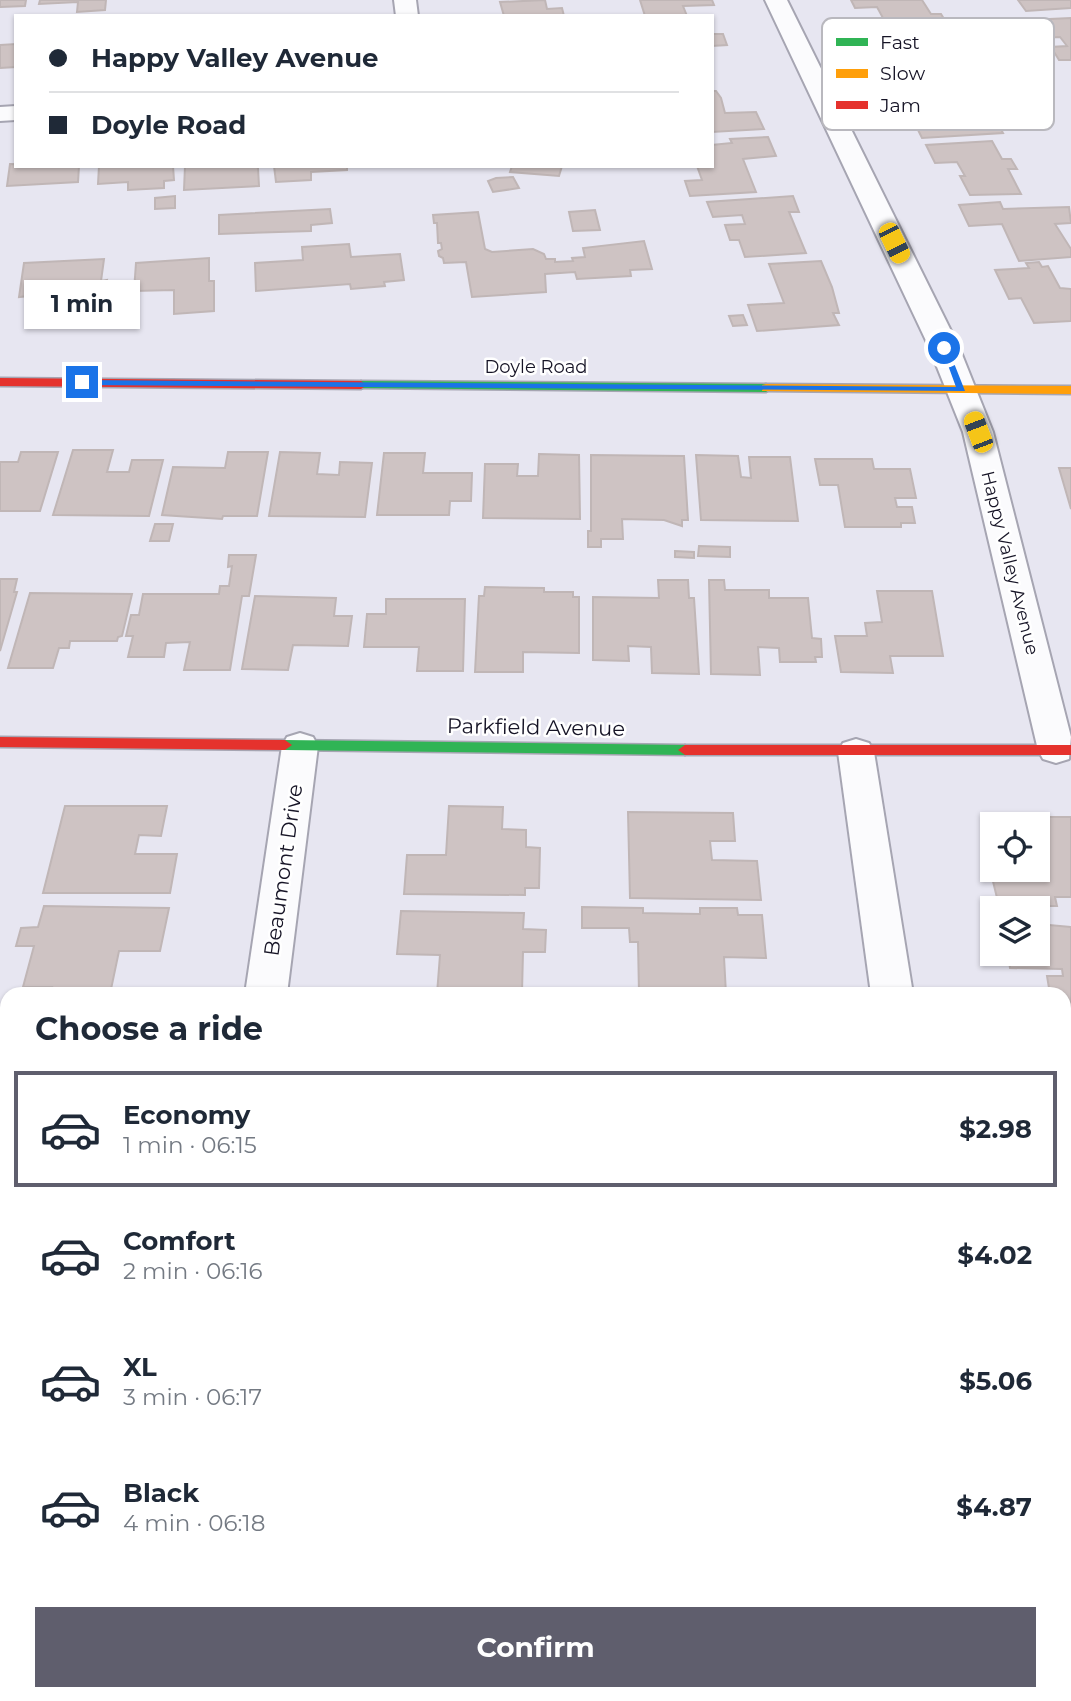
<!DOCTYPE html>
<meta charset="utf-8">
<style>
:root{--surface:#fff;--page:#f6f6f7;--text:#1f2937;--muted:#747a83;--line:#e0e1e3;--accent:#5f5e6d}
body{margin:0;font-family:Montserrat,sans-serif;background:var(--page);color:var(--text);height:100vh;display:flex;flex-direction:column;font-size:26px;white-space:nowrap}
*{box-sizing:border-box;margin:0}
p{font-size:23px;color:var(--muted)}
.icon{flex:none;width:38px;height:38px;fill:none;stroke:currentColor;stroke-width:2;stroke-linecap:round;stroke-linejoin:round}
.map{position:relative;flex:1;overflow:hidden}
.sheet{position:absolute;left:0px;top:987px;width:1071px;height:714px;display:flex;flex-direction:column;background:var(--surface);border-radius:21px 21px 0 0;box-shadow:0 2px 5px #0004}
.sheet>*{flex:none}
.top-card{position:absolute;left:14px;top:14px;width:700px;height:154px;border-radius:0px;box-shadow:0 2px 5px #0004;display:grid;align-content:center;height:154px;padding:0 35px;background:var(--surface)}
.controls{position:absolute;left:980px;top:812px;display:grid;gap:14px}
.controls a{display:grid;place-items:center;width:70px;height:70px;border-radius:0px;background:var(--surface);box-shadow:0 2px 5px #0004;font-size:35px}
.end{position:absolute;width:32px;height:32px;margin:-16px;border:9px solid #1a73e8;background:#fff;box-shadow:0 0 0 4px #fff}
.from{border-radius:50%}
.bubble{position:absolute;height:49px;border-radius:0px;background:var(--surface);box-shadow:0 2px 5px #0004;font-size:23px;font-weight:700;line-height:49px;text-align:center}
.car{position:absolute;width:21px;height:42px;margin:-21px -10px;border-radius:9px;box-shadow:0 0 5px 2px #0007;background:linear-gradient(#f5c518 24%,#345 0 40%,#f5c518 0 76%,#345 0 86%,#f5c518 0)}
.top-card b{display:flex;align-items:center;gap:24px;height:66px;font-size:26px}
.top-card b+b{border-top:2px solid var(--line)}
.top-card i{width:18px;height:18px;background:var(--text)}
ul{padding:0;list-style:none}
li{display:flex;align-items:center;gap:21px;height:116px;margin:0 14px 10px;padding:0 21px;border:4px solid transparent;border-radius:0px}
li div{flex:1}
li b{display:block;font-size:26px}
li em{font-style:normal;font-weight:700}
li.selected{border-color:var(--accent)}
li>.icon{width:63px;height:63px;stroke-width:1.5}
h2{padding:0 35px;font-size:32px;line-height:84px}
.cta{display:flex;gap:14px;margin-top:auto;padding:14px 35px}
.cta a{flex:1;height:80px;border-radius:0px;background:var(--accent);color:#fff;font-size:28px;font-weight:700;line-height:80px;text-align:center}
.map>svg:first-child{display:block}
</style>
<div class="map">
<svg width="1071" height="1701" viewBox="0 0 1071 1701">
<rect width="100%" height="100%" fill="#e7e6f1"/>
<g fill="#cec3c3" stroke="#c0b6b6" stroke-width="2">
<polygon points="0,0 26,0 25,6 0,7"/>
<polygon points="40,0 106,0 105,10 77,12 78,2 39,4"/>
<polygon points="545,0 547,9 562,8 564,16 504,16 500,2"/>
<polygon points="640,0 712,0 714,5 683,6 687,16 645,16"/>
<polygon points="851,0 922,0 931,14 941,14 949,27 866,31 859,19 883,18 877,7 855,8"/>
<polygon points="1018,0 1071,0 1071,8 1026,11"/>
<polygon points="1071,18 1071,60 1059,60 1051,47 1067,46 1060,37 1041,38 1029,20"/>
<polygon points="712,34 723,34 727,45 712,46"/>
<polygon points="16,44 16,67 0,68 0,45"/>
<polygon points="972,86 987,116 994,116 1003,133 922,138 913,120 935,119 928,106 906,107 898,91"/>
<polygon points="712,91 716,91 721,98 725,113 756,112 764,129 712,132"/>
<polygon points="768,137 776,156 743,159 756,192 690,196 685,181 702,180 697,166 712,166 712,145 732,143 730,139"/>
<polygon points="992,141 1002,159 1011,159 1017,169 1008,169 1021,194 970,195 960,176 965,176 957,162 935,163 926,145"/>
<polygon points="10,164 79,166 78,182 7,186"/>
<polygon points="99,166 173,166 174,180 164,181 164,188 128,190 128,182 98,184"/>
<polygon points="185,166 255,166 258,168 259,186 184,190"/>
<polygon points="274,166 347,166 347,170 311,172 311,180 276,182"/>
<polygon points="512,166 562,166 559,176 510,172"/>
<polygon points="513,177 519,188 493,192 488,181 496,178"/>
<polygon points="175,196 175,208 155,209 155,198"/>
<polygon points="793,196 799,212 789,212 806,253 745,257 739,240 730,240 725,225 745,224 742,215 713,217 707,202"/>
<polygon points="1000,202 1003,209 1069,207 1071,223 1055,224 1071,249 1071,257 1019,261 1002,224 969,226 959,205"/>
<polygon points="330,209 332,223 311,225 311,231 219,234 219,215"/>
<polygon points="595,210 600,230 573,231 569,212"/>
<polygon points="478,212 485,249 492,252 533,249 544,254 546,259 555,259 555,262 573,261 572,258 585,257 583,248 644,241 652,269 630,270 631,276 577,279 575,272 545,274 546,292 472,297 466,262 444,263 443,258 439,256 438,251 442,249 441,243 438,243 437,223 434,223 433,215"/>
<polygon points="349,244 351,257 400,254 404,280 384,282 385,286 351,289 350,284 256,291 255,263 303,260 302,247"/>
<polygon points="209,258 209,281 214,281 214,311 174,314 174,290 134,291 136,263"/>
<polygon points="104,259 101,281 107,280 104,307 62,309 63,294 56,293 19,297 24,263"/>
<polygon points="821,261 832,287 839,313 833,313 839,325 757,331 748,305 784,303 769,264"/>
<polygon points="1039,262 1042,267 1048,266 1060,288 1071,289 1071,321 1034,323 1021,298 1009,299 995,270 1029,268 1026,263"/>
<polygon points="743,315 747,325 733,326 729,316"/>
<polygon points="73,450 113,450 107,472 129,472 132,460 163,460 149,516 53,515"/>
<polygon points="21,452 58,452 40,511 0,511 0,462 18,462"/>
<polygon points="228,452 268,452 257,516 223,516 222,519 162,515 173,467 225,468"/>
<polygon points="280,452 320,453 317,474 339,475 340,462 372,463 365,517 269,516"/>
<polygon points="384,453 425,453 423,473 472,473 471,501 450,501 449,515 377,515"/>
<polygon points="539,454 579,455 580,519 483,518 485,464 518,464 517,476 538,476"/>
<polygon points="591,455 684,456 688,520 682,520 682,526 664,520 622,519 623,539 601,539 601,547 588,547 588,531 591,531"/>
<polygon points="696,455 738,456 741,477 751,478 749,457 790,457 798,521 701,520"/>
<polygon points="815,459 872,459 874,469 910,469 916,498 895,498 897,507 912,507 915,523 901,523 901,527 845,527 838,485 820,485"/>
<polygon points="1059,468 1071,468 1071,509"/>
<polygon points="155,524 173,524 169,541 150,541"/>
<polygon points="699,546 730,547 730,557 698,556"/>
<polygon points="675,551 694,552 694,558 675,557"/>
<polygon points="229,555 256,555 249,596 242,596 230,670 184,670 190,642 166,643 164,657 128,657 133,636 126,636 131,615 139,615 143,594 219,594 220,586 229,586 232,566 228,567"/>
<polygon points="0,579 17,579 14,592 17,592 0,651"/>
<polygon points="658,580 688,580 689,598 694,598 699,674 652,673 651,647 628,646 629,661 593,660 593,597 659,598"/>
<polygon points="709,580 724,580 725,590 769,590 769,598 808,598 812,638 821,639 822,657 815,657 816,662 780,662 779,648 758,647 760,675 711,674"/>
<polygon points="485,587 544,588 544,592 573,592 573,597 579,597 579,653 523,652 523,672 475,672 479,596 484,596"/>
<polygon points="877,591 932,591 943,656 890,656 893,673 841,672 835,636 867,636 865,623 882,622"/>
<polygon points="30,593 132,594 122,636 118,637 117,641 70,641 69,648 59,648 53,668 8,668"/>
<polygon points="255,596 336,598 334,616 352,616 348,646 293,645 288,670 242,669"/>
<polygon points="386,599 465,599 463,671 417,671 419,647 364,647 367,614 386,614"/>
<polygon points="65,806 167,806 161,836 139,835 135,854 177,854 170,893 43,893"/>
<polygon points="449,806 503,807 502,829 526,830 526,847 540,848 539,888 525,888 525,895 404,894 407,855 446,855"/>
<polygon points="628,812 733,813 735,841 710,841 712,860 757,861 761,900 630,898"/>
<polygon points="1021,817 1071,817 1071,897 1055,897 1057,906 999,906 988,861 992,861 992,870 1038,870 1038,824 1023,824"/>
<polygon points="44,906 169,908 160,951 119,951 110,994 50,994 52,987 23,987 34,946 16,946 21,928 38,927"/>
<polygon points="582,907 643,908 643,913 700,914 700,908 737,908 738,915 762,915 766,958 724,957 726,994 639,993 638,942 630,942 629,928 582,928"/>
<polygon points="401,911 524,913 523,929 546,930 545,952 523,952 522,992 437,994 440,955 397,954"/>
<polygon points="1038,924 1071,927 1071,1018 1064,1018 1064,994 1050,994 1047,976 1063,976 1062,969 1010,968 1008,954 1038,954"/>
<polygon points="7,1027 7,1126 0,1126 0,1058"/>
<polygon points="1064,1036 1071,1036 1071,1077 1064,1047"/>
<rect x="1064" y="1090" width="7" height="56"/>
<rect x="0" y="1145" width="7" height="118"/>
<rect x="1064" y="1165" width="7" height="55"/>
<rect x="0" y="1287" width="7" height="131"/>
<rect x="0" y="1446" width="7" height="65"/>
<rect x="383" y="1694" width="132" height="7"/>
<rect x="652" y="1694" width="116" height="7"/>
</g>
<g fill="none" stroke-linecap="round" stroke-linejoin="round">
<g stroke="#a6a5b2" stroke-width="4">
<g id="street">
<polygon points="394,0 416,0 418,16 396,16"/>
<polygon points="765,0 787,0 959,347 993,432 1071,737 1069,759 1056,763 1043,759 1038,750 963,432 929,347"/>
<polygon points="16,106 16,120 0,121 0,107"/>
<polygon points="300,733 313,737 318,746 287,994 245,994 282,746 287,737"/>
<polygon points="856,739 869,743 874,752 913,994 871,994 838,752 843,743"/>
<polygon points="140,1694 194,1694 193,1701 139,1701"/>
<polygon points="964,1694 1018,1694 1019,1701 965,1701"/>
</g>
</g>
<g stroke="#a6a5b2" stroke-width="3">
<g id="fast">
<polygon points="361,381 766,384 772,388 766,392 357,388 355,385"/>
<polygon points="285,740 685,745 692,750 685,755 285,750 278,745"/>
</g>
</g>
<g stroke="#a6a5b2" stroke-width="3">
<polygon id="slow" points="766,384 1071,386 1071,394 762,391 762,385"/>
</g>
<g stroke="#a6a5b2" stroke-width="3">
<g id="jam">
<polygon points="0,378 361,381 367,385 361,389 0,386"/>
<polygon points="0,737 285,740 292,745 285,750 0,747"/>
<polygon points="685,745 1071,745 1071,755 685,755 678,750"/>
</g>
</g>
<use href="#street" fill="#fbfbfd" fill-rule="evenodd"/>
<use href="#fast" fill="#30b455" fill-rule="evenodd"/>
<use href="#slow" fill="#ff9f0a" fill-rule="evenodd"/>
<use href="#jam" fill="#e5322d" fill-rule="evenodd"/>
</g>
<polygon fill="#1a73e8" points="941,346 948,348 965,391 82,385 78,382 82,380 956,387"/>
<g text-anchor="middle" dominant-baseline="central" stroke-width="5" stroke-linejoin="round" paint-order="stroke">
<g font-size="18" fill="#161426" stroke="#fff">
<text x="536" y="367">Doyle Road</text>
<text transform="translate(1010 563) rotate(76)">Happy Valley Avenue</text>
</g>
<g font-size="21" fill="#161426" stroke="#fff">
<text transform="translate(536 727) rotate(1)">Parkfield Avenue</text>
<text transform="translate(283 870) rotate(-82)">Beaumont Drive</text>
</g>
</g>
<rect x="822" y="18" width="232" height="112" rx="10" fill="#fff" stroke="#b9b8be" stroke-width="2"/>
<rect x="836" y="38" width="32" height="8" fill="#30b455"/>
<rect x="836" y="69" width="32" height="9" fill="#ff9f0a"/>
<rect x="836" y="101" width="32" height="8" fill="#e5322d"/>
<g font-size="19" fill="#161426">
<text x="880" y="49">Fast</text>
<text x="880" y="80">Slow</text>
<text x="880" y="112">Jam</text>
</g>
</svg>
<div class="controls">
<a><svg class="icon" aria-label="locate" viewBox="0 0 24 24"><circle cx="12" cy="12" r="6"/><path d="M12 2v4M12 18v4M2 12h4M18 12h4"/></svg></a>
<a><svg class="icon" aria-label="layers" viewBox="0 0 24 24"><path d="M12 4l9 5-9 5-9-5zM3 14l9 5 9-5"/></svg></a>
</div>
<i class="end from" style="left:944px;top:348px"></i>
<i class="end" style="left:82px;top:382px"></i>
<div class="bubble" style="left:24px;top:280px;width:116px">1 min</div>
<i class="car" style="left:894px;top:243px;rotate:154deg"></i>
<i class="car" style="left:978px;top:432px;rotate:339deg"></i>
<div class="top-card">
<b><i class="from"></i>Happy Valley Avenue</b>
<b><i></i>Doyle Road</b>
</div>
<section class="sheet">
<h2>Choose a ride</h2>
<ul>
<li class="selected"><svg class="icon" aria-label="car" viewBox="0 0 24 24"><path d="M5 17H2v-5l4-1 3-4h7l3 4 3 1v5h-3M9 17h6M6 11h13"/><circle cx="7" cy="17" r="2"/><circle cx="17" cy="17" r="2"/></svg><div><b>Economy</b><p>1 min · 06:15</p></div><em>$2.98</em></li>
<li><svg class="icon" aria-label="car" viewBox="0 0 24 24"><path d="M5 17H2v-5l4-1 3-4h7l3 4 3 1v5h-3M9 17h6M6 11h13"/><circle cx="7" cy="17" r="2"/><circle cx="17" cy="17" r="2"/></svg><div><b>Comfort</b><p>2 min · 06:16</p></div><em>$4.02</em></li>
<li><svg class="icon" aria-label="car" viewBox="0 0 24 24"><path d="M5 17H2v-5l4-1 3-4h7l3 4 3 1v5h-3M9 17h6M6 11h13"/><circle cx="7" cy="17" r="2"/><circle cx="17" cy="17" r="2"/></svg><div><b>XL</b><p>3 min · 06:17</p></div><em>$5.06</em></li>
<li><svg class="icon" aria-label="car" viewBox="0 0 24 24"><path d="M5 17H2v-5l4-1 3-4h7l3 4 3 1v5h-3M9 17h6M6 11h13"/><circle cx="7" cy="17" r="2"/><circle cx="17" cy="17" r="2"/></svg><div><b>Black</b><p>4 min · 06:18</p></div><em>$4.87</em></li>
</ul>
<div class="cta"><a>Confirm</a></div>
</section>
</div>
